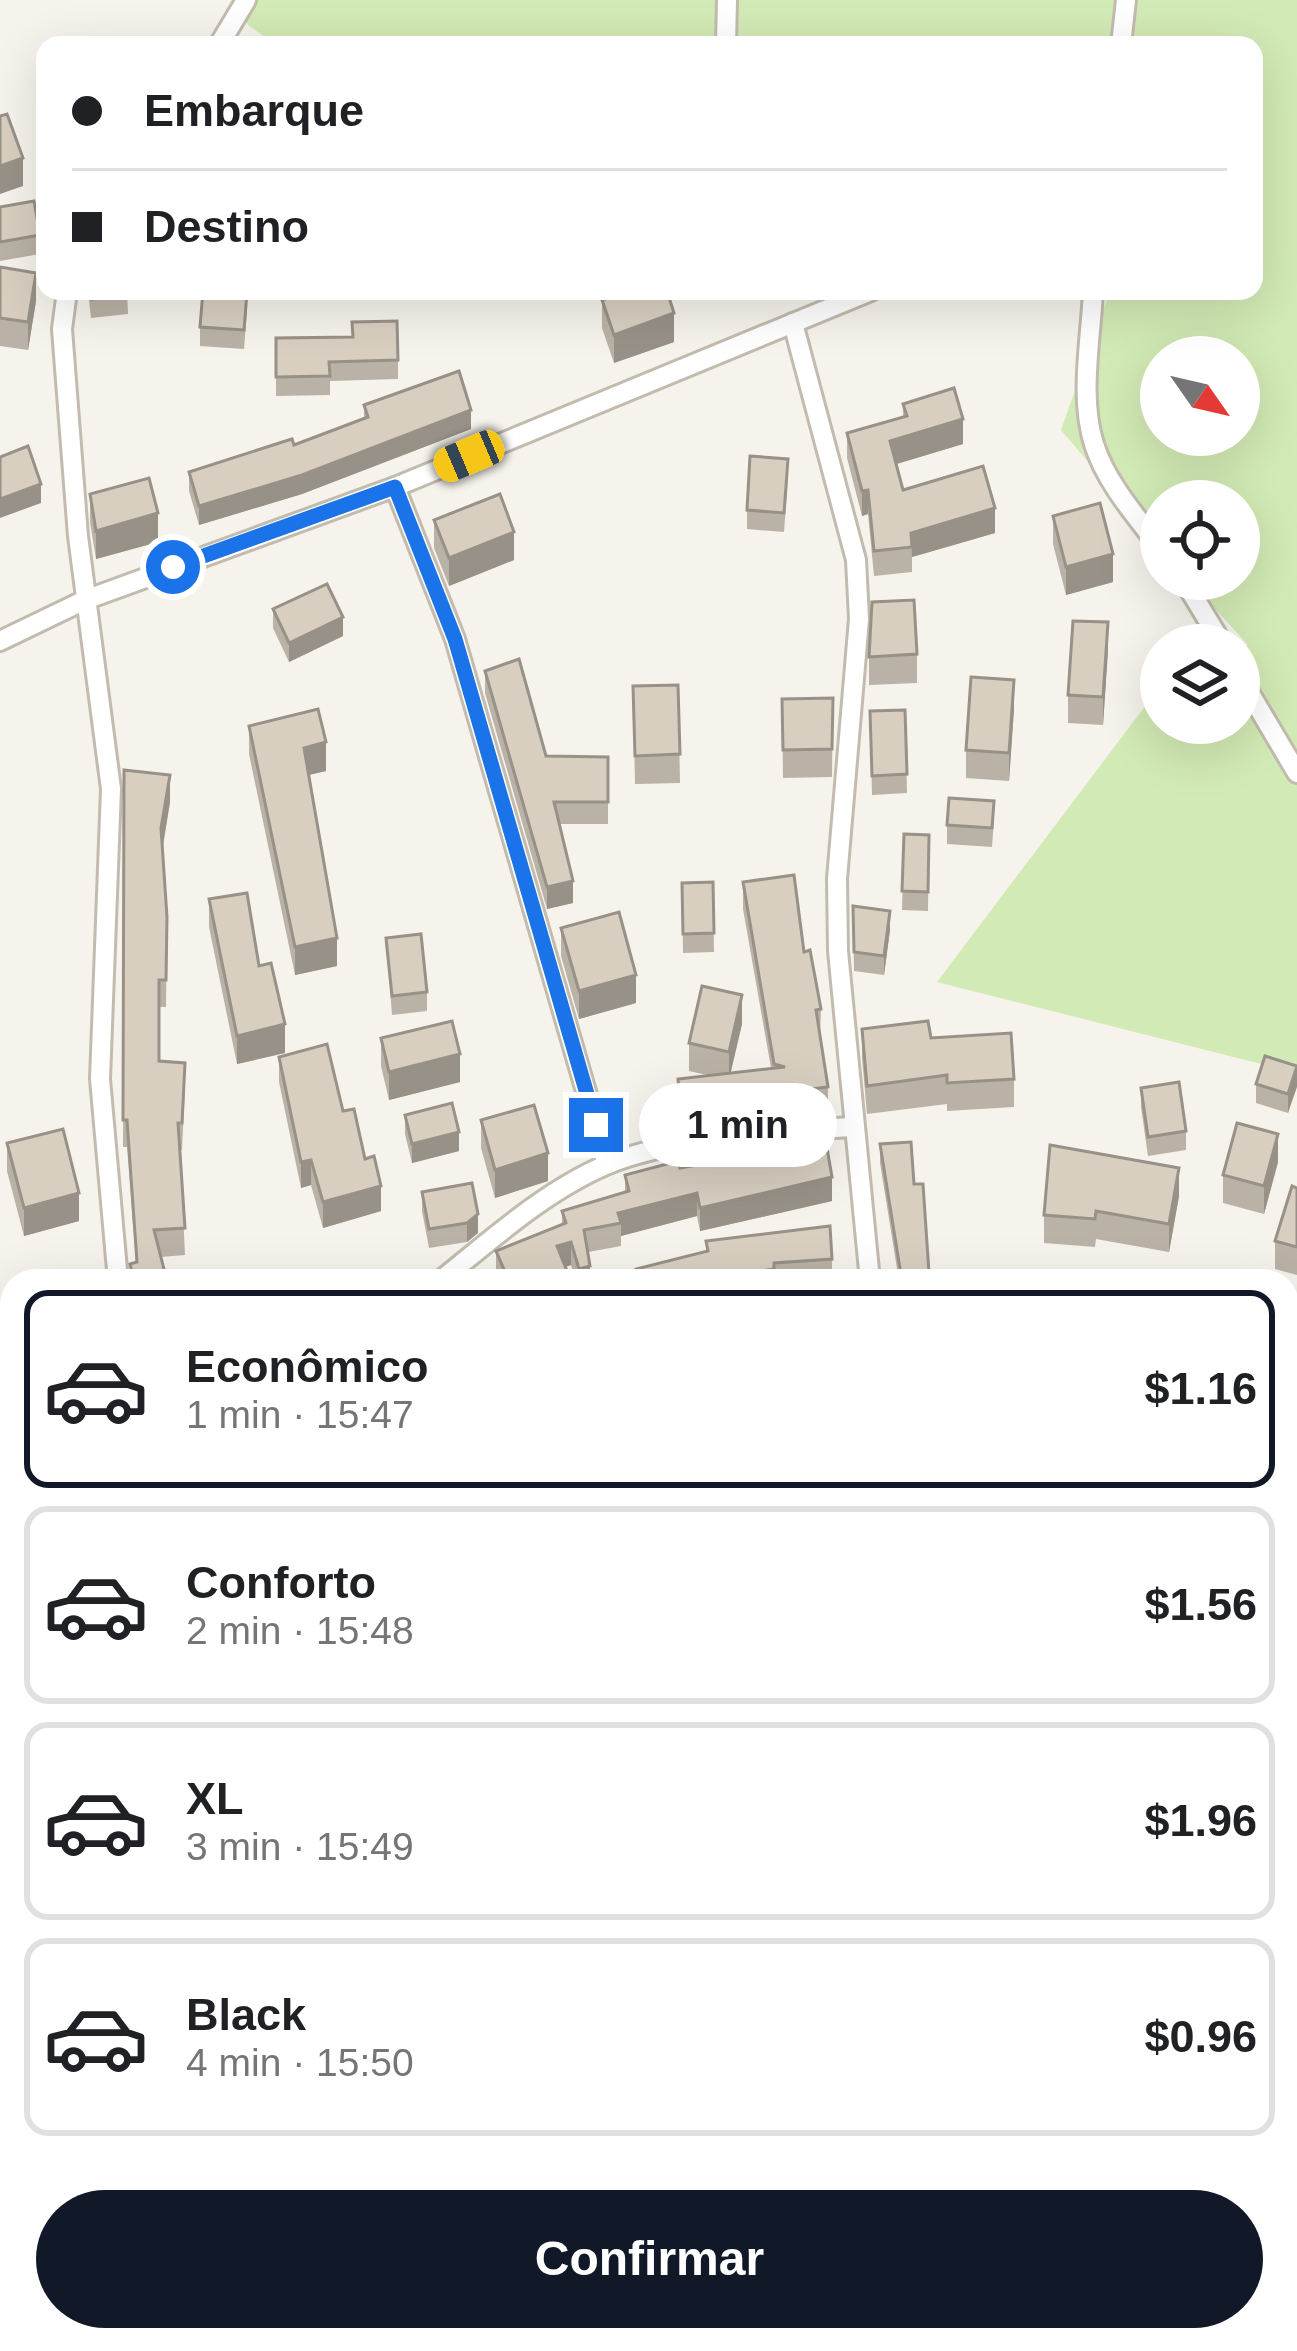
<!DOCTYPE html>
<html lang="pt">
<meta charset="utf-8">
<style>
:root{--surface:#fff;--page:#f6f6f6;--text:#202124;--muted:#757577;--line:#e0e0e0;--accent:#111827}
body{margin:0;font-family:Arial,sans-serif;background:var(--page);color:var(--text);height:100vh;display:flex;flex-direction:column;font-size:45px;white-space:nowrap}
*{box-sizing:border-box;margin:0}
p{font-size:39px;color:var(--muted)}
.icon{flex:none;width:66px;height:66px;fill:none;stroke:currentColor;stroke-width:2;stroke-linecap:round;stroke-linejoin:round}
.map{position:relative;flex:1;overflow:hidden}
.sheet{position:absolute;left:0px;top:1269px;width:1299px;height:1083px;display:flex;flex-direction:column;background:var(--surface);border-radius:36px 36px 0 0;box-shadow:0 12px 48px #0002}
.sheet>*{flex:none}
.banner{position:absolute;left:36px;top:36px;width:1227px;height:264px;border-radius:24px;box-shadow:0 12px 48px #0002;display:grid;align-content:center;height:264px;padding:0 36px;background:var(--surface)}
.needle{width:78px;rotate:124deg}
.buttons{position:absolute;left:1140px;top:336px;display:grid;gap:24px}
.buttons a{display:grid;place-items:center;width:120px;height:120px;border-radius:50%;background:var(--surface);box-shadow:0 12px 48px #0002;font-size:60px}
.end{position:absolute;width:54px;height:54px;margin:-27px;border:15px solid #1a73e8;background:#fff;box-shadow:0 0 0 6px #fff}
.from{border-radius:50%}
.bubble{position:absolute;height:84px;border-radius:42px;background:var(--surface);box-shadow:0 12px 48px #0002;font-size:39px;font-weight:700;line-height:84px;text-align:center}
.car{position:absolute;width:36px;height:72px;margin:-36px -18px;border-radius:15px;box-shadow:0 0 9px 3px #0007;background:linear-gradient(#f5c518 24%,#345 0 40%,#f5c518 0 76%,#345 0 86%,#f5c518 0)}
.banner b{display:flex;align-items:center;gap:42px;height:114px;font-size:45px}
.banner b+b{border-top:3px solid var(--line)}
.banner i{width:30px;height:30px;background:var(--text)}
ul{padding:21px 0 0;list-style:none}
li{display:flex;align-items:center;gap:36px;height:198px;margin:0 24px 18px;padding:0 12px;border:6px solid var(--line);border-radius:24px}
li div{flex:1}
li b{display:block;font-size:45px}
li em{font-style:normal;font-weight:700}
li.current{border-color:var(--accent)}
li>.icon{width:108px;height:108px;stroke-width:1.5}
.action{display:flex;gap:24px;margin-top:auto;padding:24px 36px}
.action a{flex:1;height:138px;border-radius:72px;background:var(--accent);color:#fff;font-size:48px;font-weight:700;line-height:138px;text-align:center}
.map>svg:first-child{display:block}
</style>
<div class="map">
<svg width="1297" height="2351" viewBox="0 0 1297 2351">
<rect width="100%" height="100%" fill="#f6f3ec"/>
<path fill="#d2eab5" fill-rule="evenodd" d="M235 0H1297V1073L937 982 1158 689 1161 723H1239V650L1248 645 1188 579H1239V501H1161V547L1061 430 1110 291H1254V45H276L248 25ZM1161 357H1239V435H1161Z"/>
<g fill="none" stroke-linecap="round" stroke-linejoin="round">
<g stroke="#c2bbae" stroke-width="24">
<g id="street">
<polyline points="219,45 246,0"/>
<polyline points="726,45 727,0"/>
<polyline points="1121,45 1126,0"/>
<polyline points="67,291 62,329 78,536 111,789 100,1079 118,1281"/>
<path d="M1093 291C1091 338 1079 398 1094 444 1106 483 1137 517 1161 549"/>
<polyline points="793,323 856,560 859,619 837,879 838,951 870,1281"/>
<polyline points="395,487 455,639 607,1164"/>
<polyline points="1183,579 1223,645"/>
<polyline points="0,641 85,600 395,487 871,291"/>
<polyline points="1239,675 1297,773"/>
<path d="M440 1281C491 1240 545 1191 606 1165 668 1138 784 1131 852 1127"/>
<polyline points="0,1542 12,1537"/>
<polyline points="1287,1759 1297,1768"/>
<polyline points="0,1983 12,1976"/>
<polyline points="347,2340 352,2351"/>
</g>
</g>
<use href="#street" stroke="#fff" stroke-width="18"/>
</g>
<g fill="#bab2a6">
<polygon points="0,207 40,235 40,254 0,261"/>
<polygon points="0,267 36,301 28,350 0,346"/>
<polygon points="88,291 127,291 128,314 91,318"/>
<polygon points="602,300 674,342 614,363 602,328"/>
<polygon points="247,311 244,349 200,346 200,327"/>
<polygon points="276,338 398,360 398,379 330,381 330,395 276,396"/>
<polygon points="903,404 963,444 896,464 903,490 995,533 912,557 912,572 874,576 868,514 862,516 847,458 847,433 903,417"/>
<polygon points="364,405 471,429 302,494 199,525 189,491 189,472 294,445 364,419"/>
<polygon points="788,478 784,532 747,529 747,510"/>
<polygon points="90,494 158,542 96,559 90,522"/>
<polygon points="1053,516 1113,582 1066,595 1053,544"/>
<polygon points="434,520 514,560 449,586 434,548"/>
<polygon points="273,609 343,636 289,662 273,628"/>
<polygon points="1108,650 1103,725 1068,723 1068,695"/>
<polygon points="917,654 917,683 869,685 869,657"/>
<polygon points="485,671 546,756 608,757 608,824 559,824 573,903 547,909 485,693"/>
<polygon points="678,685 680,783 635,784 633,686"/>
<polygon points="833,698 832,777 783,778 782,699"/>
<polygon points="1014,709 1009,781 966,778 966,750"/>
<polygon points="905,710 907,793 872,795 870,711"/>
<polygon points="249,726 326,771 309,775 337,966 295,975 249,754"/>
<polygon points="124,770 170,802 163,847 167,917 166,1007 159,1007 159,1061 185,1089 182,1150 180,1150 185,1255 161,1257 167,1281 130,1281 130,1264 136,1263 127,1147 123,1147"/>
<polygon points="994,820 992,847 947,844 947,825"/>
<polygon points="904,834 929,835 928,911 902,910"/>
<polygon points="713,882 714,952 683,953 682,883"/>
<polygon points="743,882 804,952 821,1009 820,1036 828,1087 828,1114 680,1131 678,1079 707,1075 689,1071 689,1043 742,1024 730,1073 771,1068 743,909"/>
<polygon points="209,899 259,966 285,1053 237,1064 209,927"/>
<polygon points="853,906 890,930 884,975 854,971"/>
<polygon points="561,928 636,1003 579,1019 561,956"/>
<polygon points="386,938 427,992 427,1011 392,1015"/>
<polygon points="862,1029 931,1038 1014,1079 1014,1107 947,1111 947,1104 867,1114 862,1058"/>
<polygon points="381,1038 460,1082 389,1100 381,1066"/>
<polygon points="279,1057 343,1111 365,1159 381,1211 323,1228 311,1185 301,1188 279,1082"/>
<polygon points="1297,1066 1288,1113 1256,1103 1256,1084"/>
<polygon points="1141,1088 1186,1131 1186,1150 1148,1156 1141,1107"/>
<polygon points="405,1115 459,1151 412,1163 405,1134"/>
<polygon points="481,1120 548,1181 495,1198 481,1148"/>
<polygon points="7,1143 79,1221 24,1236 7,1171"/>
<polygon points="880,1144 914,1184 929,1273 941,1281 899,1281 880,1163"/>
<polygon points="1278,1162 1264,1214 1223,1203 1223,1175"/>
<polygon points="680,1168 832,1201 700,1231 697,1216 621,1236 621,1246 588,1252 590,1281 576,1281 571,1265 566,1267 567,1281 499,1281 496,1275 496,1251 562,1225 562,1211 625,1192 625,1175"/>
<polygon points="472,1183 478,1233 467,1242 429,1248 422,1211 422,1192"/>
<polygon points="1297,1188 1297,1275 1275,1269 1275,1241"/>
<polygon points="1179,1196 1169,1252 1096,1239 1095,1247 1044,1243 1044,1215"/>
<polygon points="706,1241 832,1259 832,1281 636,1281 636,1269 706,1251"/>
<polygon points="0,1363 12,1365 10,1456 0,1455"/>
<polygon points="1287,1634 1295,1684 1295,1712 1287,1714"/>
<polygon points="1287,1820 1297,1821 1297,1860 1287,1858"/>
<polygon points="1297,1877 1297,1951 1287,1946 1287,1893"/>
<polygon points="1287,2081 1297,2085 1297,2128 1287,2124"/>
<polygon points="45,2340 106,2340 106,2344 88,2351 49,2351"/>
<polygon points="361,2340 415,2340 416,2345 425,2351 364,2351"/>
<polygon points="453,2340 498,2340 503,2351 453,2351"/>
</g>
<g fill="#979187">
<polygon points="23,158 23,186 0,194 0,166"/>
<polygon points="36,273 36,301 28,350 28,322"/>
<polygon points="674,313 674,342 614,363 614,335"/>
<polygon points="471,410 471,429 302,494 199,525 199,506"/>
<polygon points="963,419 963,444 890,466 890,441"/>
<polygon points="41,484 41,503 0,518 0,499"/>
<polygon points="868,490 868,514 862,516 862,491"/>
<polygon points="995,508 995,533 912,557 911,533"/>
<polygon points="158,513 158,542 96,559 96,531"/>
<polygon points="514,532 514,560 449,586 449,558"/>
<polygon points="1113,554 1113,582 1066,595 1066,567"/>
<polygon points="343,617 343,636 289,662 289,643"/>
<polygon points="1108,622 1108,650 1103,725 1103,697"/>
<polygon points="1014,680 1014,709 1009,781 1009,753"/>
<polygon points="326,742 326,771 304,776 304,748"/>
<polygon points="170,775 170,802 161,855 161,828"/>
<polygon points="573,881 573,903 547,909 547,887"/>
<polygon points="890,911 890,930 884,975 884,956"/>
<polygon points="337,938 337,966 295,975 295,947"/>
<polygon points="636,975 636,1003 579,1019 579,991"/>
<polygon points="742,995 742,1024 729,1080 729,1052"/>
<polygon points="285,1024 285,1053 237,1064 237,1036"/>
<polygon points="460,1054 460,1082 389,1100 389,1072"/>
<polygon points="1297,1068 1297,1087 1288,1113 1288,1094"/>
<polygon points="459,1132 459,1151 412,1163 412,1144"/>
<polygon points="1278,1134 1278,1162 1264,1214 1264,1186"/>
<polygon points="548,1153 548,1181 495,1198 495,1170"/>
<polygon points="311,1160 311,1185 301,1188 301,1162"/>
<polygon points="1179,1168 1179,1196 1169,1252 1169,1224"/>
<polygon points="832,1177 832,1201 700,1231 700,1208"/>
<polygon points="381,1186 381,1211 323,1228 323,1202"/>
<polygon points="79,1193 79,1221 24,1236 24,1208"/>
<polygon points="697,1193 697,1216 621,1236 621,1223 618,1213"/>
<polygon points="478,1214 478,1233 467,1242 467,1223"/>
<polygon points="571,1242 571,1265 557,1269 557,1246"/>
<polygon points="590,1266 590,1281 579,1281 579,1269"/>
<polygon points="567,1271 567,1281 542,1281"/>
<polygon points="12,1697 12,1726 0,1729 0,1701"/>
<polygon points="1297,1975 1297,2003 1287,2021 1287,1992"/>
<polygon points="1297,2226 1297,2251 1287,2275 1287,2250"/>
<polygon points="54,2340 106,2340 106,2344 88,2351 54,2351"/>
</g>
<g fill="#d8cfc1" stroke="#979187" stroke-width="3">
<polygon points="7,114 23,158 0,166 0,116"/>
<polygon points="34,201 40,235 0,242 0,207"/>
<polygon points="0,267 36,273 28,322 0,318"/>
<polygon points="90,291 127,291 128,295 91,299"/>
<polygon points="203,291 247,292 244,330 200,327"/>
<polygon points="627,291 667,291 674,313 614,335 602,300"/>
<polygon points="397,321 398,360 329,362 330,376 276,377 276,338 353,337 352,322"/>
<polygon points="459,371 471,410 302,475 199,506 189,472 292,439 294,445 368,417 364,405"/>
<polygon points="954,388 963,419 890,441 903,490 983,466 995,508 911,533 912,547 874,551 868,490 862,491 847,433 907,416 903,404"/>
<polygon points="28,446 41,484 0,499 0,457"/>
<polygon points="750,456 788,459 784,513 747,510"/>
<polygon points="149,478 158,513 96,531 90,494"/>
<polygon points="500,494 514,532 449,558 434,520"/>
<polygon points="1100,503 1113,554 1066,567 1053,516"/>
<polygon points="327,584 343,617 289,643 273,609"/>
<polygon points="914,600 917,654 869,657 872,602"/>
<polygon points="1073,621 1108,622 1103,697 1068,695"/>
<polygon points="519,659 546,756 608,757 608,802 554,802 573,881 547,887 485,671"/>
<polygon points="971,677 1014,680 1009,753 966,750"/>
<polygon points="678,685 680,754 635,756 633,686"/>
<polygon points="833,698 832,749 783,750 782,699"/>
<polygon points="318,709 326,742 304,748 337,938 295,947 249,726"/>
<polygon points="905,710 907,774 872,776 870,711"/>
<polygon points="124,770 170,775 161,828 167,917 166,980 159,980 159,1061 185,1063 182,1123 178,1123 185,1228 154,1230 167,1281 134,1281 130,1264 137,1262 127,1120 123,1120"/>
<polygon points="949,798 994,801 992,828 947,825"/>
<polygon points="904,834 929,835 928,892 902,891"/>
<polygon points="794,875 804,952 810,950 821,1009 816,1010 828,1087 680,1104 678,1079 785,1067 774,1064 743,882"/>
<polygon points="713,882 714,933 683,934 682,883"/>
<polygon points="247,893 259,966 271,963 285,1024 237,1036 209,899"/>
<polygon points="853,906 890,911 884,956 854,952"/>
<polygon points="619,912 636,975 579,991 561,928"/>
<polygon points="421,934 427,992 392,996 386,938"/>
<polygon points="702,986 742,995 729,1052 689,1043"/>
<polygon points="452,1021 460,1054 389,1072 381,1038"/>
<polygon points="928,1021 931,1038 1011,1033 1014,1079 947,1083 947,1075 867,1086 862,1029"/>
<polygon points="327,1044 343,1111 354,1109 365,1159 374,1156 381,1186 323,1202 311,1160 301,1162 279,1057"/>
<polygon points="1265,1056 1297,1066 1288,1094 1256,1084"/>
<polygon points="1179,1082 1186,1131 1148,1137 1141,1088"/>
<polygon points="452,1103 459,1132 412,1144 405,1115"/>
<polygon points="534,1105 548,1153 495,1170 481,1120"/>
<polygon points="1237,1123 1278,1134 1264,1186 1223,1175"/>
<polygon points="63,1129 79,1193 24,1208 7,1143"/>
<polygon points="826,1142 832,1177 700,1208 697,1193 618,1213 621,1223 584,1230 590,1266 579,1269 571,1242 557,1246 567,1271 542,1281 509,1281 496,1251 566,1223 562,1211 629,1191 625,1175 678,1161 680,1168"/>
<polygon points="911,1142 914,1184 923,1184 929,1273 939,1271 941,1281 902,1281 880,1144"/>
<polygon points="1050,1145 1179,1168 1169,1224 1096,1211 1095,1219 1044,1215"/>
<polygon points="472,1183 478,1214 467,1223 429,1229 422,1192"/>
<polygon points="1292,1186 1297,1188 1297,1247 1275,1241"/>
<polygon points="830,1226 832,1259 774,1263 774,1269 701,1279 702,1281 639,1281 636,1269 708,1251 706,1241"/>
<polygon points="300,1274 302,1281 275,1281"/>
<polygon points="0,1363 12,1365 10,1428 0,1427"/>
<polygon points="12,1577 12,1697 0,1701 0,1580"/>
<polygon points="1287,1634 1295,1684 1287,1685"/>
<polygon points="1287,1820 1297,1821 1297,1841 1287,1839"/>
<polygon points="1295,1876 1297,1877 1297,1932 1287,1927 1287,1893"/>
<polygon points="1287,1964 1297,1970 1297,1975 1287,1992"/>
<polygon points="1287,2081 1297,2085 1297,2109 1287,2105"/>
<polygon points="1297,2156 1297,2226 1287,2250 1287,2172"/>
<polygon points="261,2340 313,2340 317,2351 265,2351"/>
<polygon points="367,2340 415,2340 416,2345 421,2342 425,2351 371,2351"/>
<polygon points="461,2340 498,2340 503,2351 467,2351"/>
<polygon points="1160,2340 1221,2343 1221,2351 1159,2351"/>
</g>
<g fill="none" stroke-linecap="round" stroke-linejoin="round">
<polyline stroke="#1a73e8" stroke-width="15" points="173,567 395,487 455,639 596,1125"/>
</g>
</svg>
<div class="buttons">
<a><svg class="needle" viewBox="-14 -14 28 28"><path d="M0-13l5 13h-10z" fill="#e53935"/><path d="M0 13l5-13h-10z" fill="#757577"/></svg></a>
<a><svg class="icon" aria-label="locate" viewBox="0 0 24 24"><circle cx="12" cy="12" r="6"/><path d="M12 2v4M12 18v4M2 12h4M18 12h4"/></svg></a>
<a><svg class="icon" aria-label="layers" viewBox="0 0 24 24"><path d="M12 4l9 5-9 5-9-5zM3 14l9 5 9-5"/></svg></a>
</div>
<i class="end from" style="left:173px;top:567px"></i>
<i class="end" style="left:596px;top:1125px"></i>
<div class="bubble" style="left:639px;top:1083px;width:198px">1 min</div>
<i class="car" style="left:469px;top:456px;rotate:247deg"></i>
<div class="banner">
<b><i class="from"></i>Embarque</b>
<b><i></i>Destino</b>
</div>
<section class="sheet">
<ul>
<li class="current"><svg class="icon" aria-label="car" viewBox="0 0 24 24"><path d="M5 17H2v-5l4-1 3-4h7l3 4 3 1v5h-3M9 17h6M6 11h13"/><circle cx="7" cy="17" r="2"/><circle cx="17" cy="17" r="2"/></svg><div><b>Econômico</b><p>1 min · 15:47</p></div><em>$1.16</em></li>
<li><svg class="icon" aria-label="car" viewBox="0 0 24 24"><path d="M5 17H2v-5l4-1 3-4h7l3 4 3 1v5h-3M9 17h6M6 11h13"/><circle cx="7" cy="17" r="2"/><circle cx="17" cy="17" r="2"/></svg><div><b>Conforto</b><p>2 min · 15:48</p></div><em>$1.56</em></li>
<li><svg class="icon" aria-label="car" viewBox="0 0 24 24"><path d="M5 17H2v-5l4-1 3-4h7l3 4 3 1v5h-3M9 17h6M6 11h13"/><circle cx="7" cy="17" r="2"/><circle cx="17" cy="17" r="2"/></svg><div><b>XL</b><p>3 min · 15:49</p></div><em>$1.96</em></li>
<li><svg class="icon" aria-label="car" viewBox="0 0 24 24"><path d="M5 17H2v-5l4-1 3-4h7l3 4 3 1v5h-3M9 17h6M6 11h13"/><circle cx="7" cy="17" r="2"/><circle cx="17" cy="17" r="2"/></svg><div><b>Black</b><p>4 min · 15:50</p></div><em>$0.96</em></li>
</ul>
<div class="action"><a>Confirmar</a></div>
</section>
</div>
